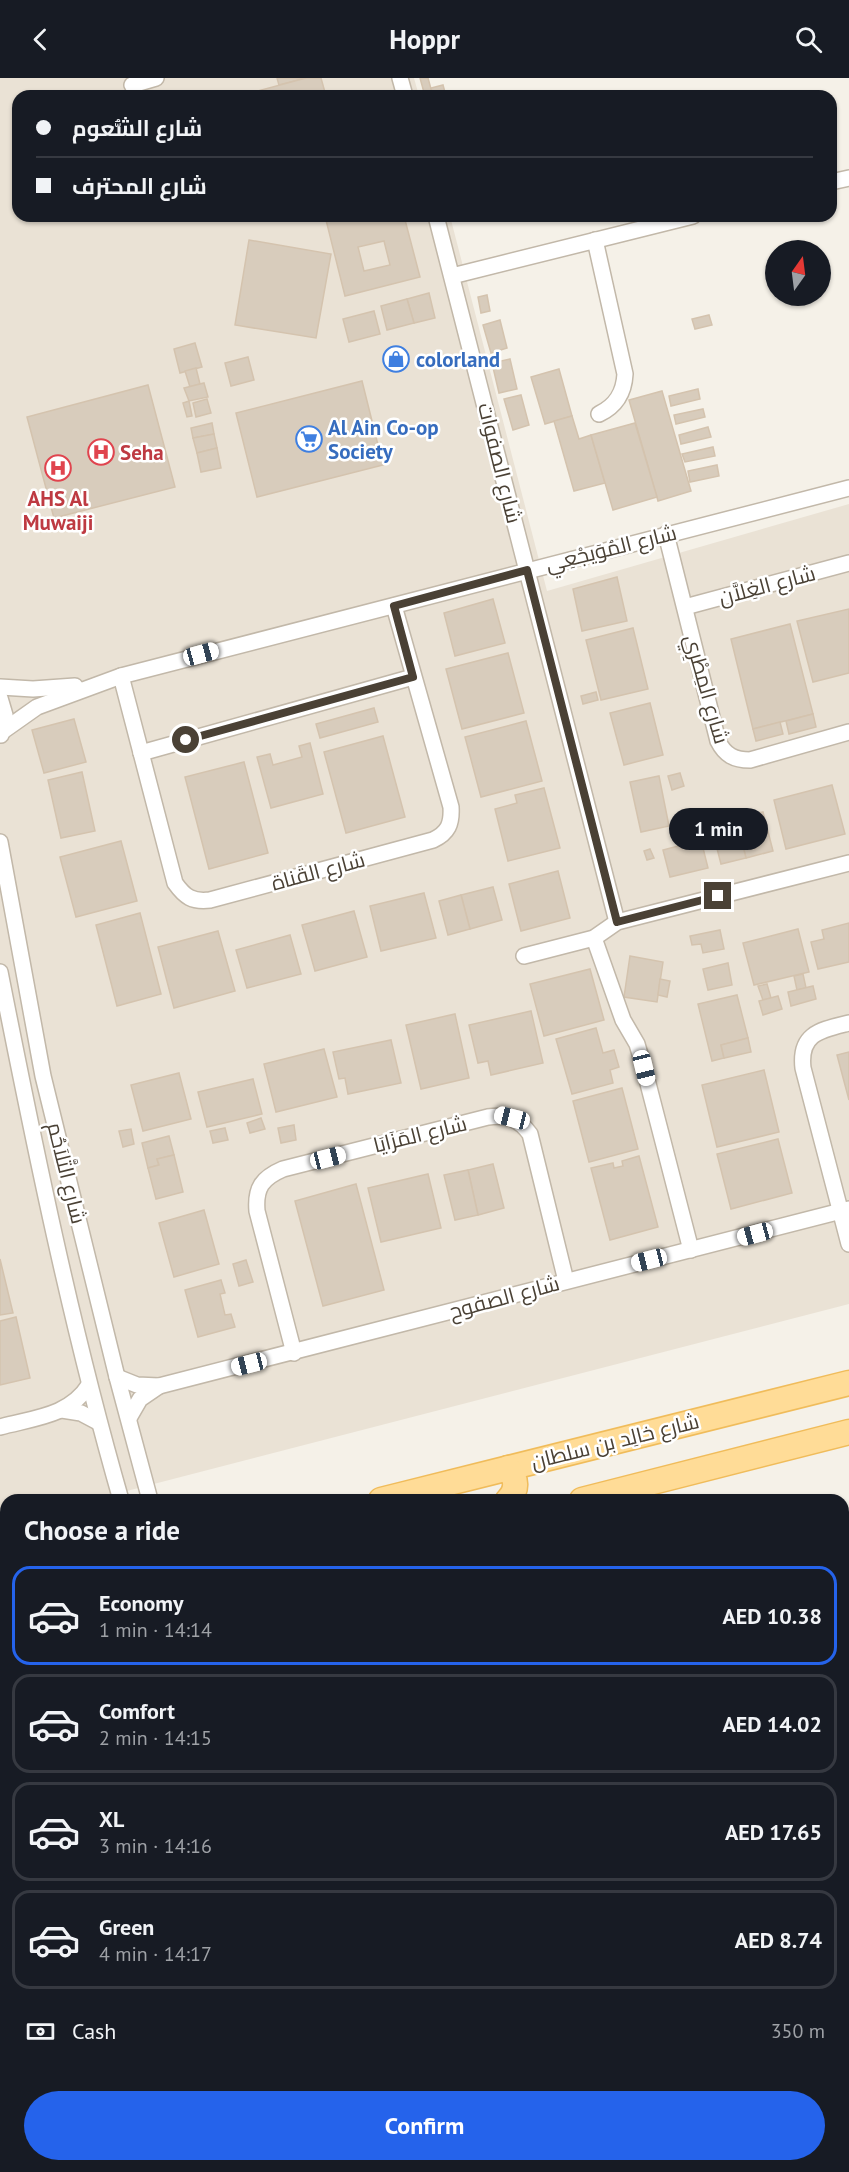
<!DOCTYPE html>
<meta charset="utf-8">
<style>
:root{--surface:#171b24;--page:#242831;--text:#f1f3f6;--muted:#9ea1a6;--line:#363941;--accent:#2563eb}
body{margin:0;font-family:"PT Sans",Cairo,sans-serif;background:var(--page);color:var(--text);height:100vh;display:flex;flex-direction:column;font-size:22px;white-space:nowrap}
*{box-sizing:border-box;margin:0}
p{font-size:20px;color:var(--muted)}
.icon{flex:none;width:33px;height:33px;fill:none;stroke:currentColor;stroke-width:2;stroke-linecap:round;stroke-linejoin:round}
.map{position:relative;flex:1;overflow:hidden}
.drawer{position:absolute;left:0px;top:1416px;width:849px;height:678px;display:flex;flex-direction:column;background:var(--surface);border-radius:18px 18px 0 0;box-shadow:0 2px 4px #0004}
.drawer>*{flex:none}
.guide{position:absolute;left:12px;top:12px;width:825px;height:132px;border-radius:18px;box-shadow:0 2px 4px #0004;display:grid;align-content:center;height:132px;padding:0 24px;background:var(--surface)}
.needle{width:39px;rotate:14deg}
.fabs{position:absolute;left:765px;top:162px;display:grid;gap:12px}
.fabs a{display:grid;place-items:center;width:66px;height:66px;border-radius:50%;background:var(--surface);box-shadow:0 2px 4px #0004;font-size:30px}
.end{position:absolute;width:27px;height:27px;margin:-14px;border:8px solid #4a4135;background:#fff;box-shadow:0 0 0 3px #fff}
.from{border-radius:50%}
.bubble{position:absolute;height:42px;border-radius:21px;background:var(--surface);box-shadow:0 2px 4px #0004;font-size:20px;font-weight:800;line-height:42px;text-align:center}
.car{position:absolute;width:18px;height:36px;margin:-18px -9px;border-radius:8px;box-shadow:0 0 4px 2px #0007;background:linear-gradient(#fff 24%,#345 0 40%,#fff 0 76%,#345 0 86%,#fff 0)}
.guide b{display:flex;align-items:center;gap:21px;height:57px;font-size:22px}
.guide b+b{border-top:2px solid var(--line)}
.guide i{width:15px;height:15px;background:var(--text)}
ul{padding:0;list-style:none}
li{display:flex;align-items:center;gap:18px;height:99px;margin:0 12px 9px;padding:0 12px;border:3px solid var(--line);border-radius:18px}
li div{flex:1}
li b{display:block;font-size:22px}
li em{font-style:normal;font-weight:800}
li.active{border-color:var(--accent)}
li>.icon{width:54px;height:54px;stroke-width:1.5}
h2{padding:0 24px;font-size:27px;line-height:72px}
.pay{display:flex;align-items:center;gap:15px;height:66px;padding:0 24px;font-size:22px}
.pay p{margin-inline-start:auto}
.button{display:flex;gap:12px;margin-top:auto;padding:12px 24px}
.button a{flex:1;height:69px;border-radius:36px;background:var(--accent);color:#fff;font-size:24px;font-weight:800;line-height:69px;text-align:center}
header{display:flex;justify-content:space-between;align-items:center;height:78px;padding:0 24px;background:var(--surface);font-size:27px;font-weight:800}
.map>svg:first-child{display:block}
</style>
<header><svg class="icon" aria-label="back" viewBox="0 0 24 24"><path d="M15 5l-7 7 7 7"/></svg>Hoppr<svg class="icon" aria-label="search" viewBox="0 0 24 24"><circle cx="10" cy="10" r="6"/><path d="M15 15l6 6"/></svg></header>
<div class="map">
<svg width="849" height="2094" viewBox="0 0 849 2094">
<rect width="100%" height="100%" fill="#f5f1e8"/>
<polygon fill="#eae2d5" points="0,0 414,0 419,18 18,18 18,138 450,138 547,513 849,426 849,1226 92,1422 6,1422 6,1444 0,1446"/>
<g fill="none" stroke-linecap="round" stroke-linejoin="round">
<polyline stroke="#9ed7f8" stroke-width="5" points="832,2094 849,2091"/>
</g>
<g fill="#d8ccbc" stroke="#d4c3ae" stroke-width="1.5" fill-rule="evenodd">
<polygon points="277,0 306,0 279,7"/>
<polygon points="306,0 321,0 326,18 239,18"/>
<polygon points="420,0 428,0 433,18 425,18"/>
<polygon points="443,7 446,18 433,18 431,10"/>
<polygon points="300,138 312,138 312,141 301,143"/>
<path d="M325 138H404L420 199 345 218ZM384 163 390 187 364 193 358 169Z"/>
<polygon points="249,162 331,176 316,260 235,247"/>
<polygon points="429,215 435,240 414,245 407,221"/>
<polygon points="487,217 490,233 481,235 478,219"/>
<polygon points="407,221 414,245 387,252 381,228"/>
<polygon points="374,233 380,256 349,264 343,241"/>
<polygon points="709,237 712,247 695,251 692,241"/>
<polygon points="500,242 507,270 491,275 483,247"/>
<polygon points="195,265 202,289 180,295 174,271"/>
<polygon points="248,279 254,302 231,308 225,285"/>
<polygon points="510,281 517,311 499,315 492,285"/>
<polygon points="196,290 200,306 190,309 185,293"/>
<polygon points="559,291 572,338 545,346 531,299"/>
<polygon points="362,303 383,387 257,419 236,335"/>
<polygon points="204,305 208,319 189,323 184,310"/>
<polygon points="148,307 175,409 54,440 27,339"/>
<polygon points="698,311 700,321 671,328 669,318"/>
<polygon points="662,313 691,413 658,423 629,322"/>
<polygon points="521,317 529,347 513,352 504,321"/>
<polygon points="207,321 211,335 196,339 193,325"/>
<polygon points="189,323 192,338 187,339 183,325"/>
<polygon points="703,331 705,339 676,346 674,337"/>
<polygon points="572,338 579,361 591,357 605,405 574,413 554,343"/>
<polygon points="212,345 214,356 193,360 191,350"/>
<polygon points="635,345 657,419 613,432 591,357"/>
<polygon points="708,349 711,359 681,366 679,357"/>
<polygon points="214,356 217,370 197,375 193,360"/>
<polygon points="713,369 715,378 685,384 682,376"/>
<polygon points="217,370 221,390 201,394 197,375"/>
<polygon points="717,387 719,398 690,404 688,393"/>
<polygon points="617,499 627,543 582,553 573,511"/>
<polygon points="493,521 505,565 455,578 444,535"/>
<polygon points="849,531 849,595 813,604 797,543"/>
<polygon points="790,546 813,636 753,651 731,561"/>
<polygon points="633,550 648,611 601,622 586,562"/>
<polygon points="508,575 524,635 462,651 446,591"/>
<polygon points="596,614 598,622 583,626 581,618"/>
<polygon points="650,625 663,677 624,687 610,635"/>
<polygon points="374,630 378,644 320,660 316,646"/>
<polygon points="813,636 816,649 789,656 786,643"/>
<polygon points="74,641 86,684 44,695 32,652"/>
<polygon points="526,643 542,703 481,719 465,659"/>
<polygon points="780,644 783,656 756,663 753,651"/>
<polygon points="383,658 405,739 346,755 324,674"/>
<polygon points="310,665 323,716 271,730 257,679 270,676 273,687 302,679 299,668"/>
<polygon points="244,684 268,775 209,791 185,699"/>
<polygon points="82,694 95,753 61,760 48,702"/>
<polygon points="680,695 684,708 672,712 668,698"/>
<polygon points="659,698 669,748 641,754 630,704"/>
<polygon points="832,707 845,756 786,771 774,722"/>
<polygon points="544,710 560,770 508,783 495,731 517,725 515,717"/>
<polygon points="763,734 773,773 746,780 736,740"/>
<polygon points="736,740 746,780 721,786 711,747"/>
<polygon points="701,762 708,790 670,799 663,772"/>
<polygon points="121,763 137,823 76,839 60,779"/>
<polygon points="650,771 654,780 647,782 644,773"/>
<polygon points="558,793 570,840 521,853 509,806"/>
<polygon points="493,809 502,842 470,851 461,817"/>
<polygon points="424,815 436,860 381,873 370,828"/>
<polygon points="461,817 470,851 448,857 439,823"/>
<polygon points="354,833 367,879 315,893 302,847"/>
<polygon points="140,835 161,916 117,928 96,847"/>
<polygon points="849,845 849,884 818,891 811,864 824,861 822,852"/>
<polygon points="798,851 809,894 754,907 743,865"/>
<polygon points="720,852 724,871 703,875 701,866 692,867 690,858"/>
<polygon points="218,853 235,913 174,930 158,869"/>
<polygon points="290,857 301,896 247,910 236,872"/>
<polygon points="630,878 663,884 657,924 624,919"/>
<polygon points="728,885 732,907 708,912 703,891"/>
<polygon points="590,891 604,942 544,958 530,906"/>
<polygon points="803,896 806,910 797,912 794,898"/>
<polygon points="660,901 670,903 667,919 658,917"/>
<polygon points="767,906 771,920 763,922 758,908"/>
<polygon points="813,908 816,921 791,928 788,914"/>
<polygon points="737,917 748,960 721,967 724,980 712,983 698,926"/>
<polygon points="778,918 782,931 763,937 759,923"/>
<polygon points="531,933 543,985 491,997 488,983 478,985 469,947"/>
<polygon points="455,936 469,1000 421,1011 406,947"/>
<polygon points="596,950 603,975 614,972 619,989 610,992 613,1005 572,1016 556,961"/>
<polygon points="748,960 751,974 724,980 721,967"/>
<polygon points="391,962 401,1005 348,1016 345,1000 339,1001 333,974"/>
<polygon points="324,971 337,1019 276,1034 264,986"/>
<polygon points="849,974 849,1022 837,977"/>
<polygon points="764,992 779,1054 717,1069 702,1007"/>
<polygon points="179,995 191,1041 143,1053 131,1007"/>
<polygon points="253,1001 262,1036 207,1049 198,1014"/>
<polygon points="622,1010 638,1071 589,1084 573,1023"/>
<polygon points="261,1040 265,1051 250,1055 247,1045"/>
<polygon points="294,1047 296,1062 281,1065 278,1050"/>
<polygon points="225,1050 228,1062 213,1065 210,1053"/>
<polygon points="131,1051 134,1066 123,1069 119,1053"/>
<polygon points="169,1058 174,1077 157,1081 159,1087 148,1090 142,1065"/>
<polygon points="778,1061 792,1115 731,1131 717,1076"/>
<polygon points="174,1077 183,1114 156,1121 148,1090 159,1087 157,1081"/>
<polygon points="639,1078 658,1149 610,1162 591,1090 613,1085 614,1090 623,1088 622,1083"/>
<polygon points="493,1086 504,1130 478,1137 468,1092"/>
<polygon points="468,1092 478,1137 455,1142 444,1097"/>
<polygon points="428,1096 441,1150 381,1164 368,1110"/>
<polygon points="356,1106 384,1212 323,1228 295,1123"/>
<polygon points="204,1132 219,1186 174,1199 159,1145"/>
<polygon points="0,1181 13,1235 0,1237"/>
<polygon points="246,1182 253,1204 239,1208 233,1186"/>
<polygon points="221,1202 225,1215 220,1216 225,1237 231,1236 235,1249 198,1259 185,1212"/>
<polygon points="16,1239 30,1300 0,1307 0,1243"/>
<polygon points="849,1546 849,1610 843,1612 843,1548"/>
<polygon points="843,1620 849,1643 849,1663 843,1664"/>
<polygon points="849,1680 849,1707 843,1709 843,1682"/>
<polygon points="6,1760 6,1772 0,1774 0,1762"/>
<polygon points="6,1772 6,1834 0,1810 0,1786 3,1785 0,1774"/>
</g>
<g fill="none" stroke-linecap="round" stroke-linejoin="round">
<g stroke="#c2b8a9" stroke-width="18">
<g id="minor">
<polyline points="400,0 405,18"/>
<polyline points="132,7 156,0"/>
<polyline points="831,104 849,100"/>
<polyline points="436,138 617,844"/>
<path d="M595 162 625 296C624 315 616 328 599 336"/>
<polyline points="452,198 693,138"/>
<path d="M666 456 718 663C725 677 734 682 750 682L849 654"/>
<polyline points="685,529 849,485"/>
<path d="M121 598 175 805C185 819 192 824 210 822L433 762C448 755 452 746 451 729L394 528"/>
<polyline points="0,609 33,611 75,608"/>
<polyline points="0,620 5,637 1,657"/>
<polyline points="3,653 37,629 121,598 849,410"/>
<polyline points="141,675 413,599"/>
<polyline points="0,764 43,998 117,1299 150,1422"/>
<polyline points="594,860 623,942 637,966 644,990 691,1172"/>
<polyline points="524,878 594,860 617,844 849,785"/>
<path d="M0 894C35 1071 71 1248 121 1422"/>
<path d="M849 945C821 952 799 955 803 990L849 1166"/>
<path d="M294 1275 257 1133C255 1110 262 1100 283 1091L488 1039C507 1036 519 1041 530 1056L566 1203"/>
<polyline points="117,1299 137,1307 159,1308 849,1131"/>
<polyline points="62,1332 81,1335 98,1344"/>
<polyline points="129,1340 140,1321 159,1308"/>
<path d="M0 1349C33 1340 70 1338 89 1307"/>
</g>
</g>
<g stroke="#f0bc5b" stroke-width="27">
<g id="primary">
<polyline points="381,1422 849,1305"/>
<path d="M508 1422C518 1412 517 1401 508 1390"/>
<polyline points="582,1422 849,1354"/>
<polyline points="0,1524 6,1523"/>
<polyline points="0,1576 6,1574"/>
</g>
</g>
<use href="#minor" stroke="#fff" stroke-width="15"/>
<use href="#primary" stroke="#ffdc97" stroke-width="24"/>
</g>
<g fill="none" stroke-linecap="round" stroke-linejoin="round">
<polyline stroke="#4a4135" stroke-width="8" points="186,662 413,599 394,528 527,492 617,844 718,818"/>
</g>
<defs>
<g id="shop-ring" transform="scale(1.35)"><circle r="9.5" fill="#fff" stroke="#3f7fe0" stroke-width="1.5"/><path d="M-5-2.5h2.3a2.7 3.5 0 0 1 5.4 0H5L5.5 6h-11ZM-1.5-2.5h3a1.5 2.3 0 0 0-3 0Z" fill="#3f7fe0"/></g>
<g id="supermarket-ring" transform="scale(1.35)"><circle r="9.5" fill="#fff" stroke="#3f7fe0" stroke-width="1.5"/><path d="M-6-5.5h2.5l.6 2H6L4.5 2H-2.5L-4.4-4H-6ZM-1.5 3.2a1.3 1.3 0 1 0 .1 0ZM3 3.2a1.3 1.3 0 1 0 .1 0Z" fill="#3f7fe0"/></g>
<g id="hospital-ring" transform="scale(1.35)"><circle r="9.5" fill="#fff" stroke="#e0444e" stroke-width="1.5"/><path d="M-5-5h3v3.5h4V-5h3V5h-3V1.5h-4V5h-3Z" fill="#e0444e"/></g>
</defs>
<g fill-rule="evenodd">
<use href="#shop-ring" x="396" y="281"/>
<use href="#supermarket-ring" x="309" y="361"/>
<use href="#hospital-ring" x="101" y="374"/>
<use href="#hospital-ring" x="58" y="390"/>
</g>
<g text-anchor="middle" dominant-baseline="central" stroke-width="5" stroke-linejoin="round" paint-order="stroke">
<g font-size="21" font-weight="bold" fill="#366cbe" stroke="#fff" text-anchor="start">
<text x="416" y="281">colorland</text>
<text x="328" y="349">Al Ain Co-op<tspan x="328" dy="24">Society</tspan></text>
</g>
<g font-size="21" font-weight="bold" fill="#be3a42" stroke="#fff" text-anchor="start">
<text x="120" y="374">Seha</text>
<text x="58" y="420" text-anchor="middle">AHS Al<tspan x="58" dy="24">Muwaiji</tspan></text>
</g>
<g font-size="21" fill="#4a4135" stroke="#fff">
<text transform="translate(500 385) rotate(76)">شارع الصفوات</text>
<text transform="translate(611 470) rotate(-14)">شارع المُوَيجْعِي</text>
<text transform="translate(767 507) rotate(-15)">شارع الغِلاَّن</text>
<text transform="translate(707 611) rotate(74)">شارع المِطْرِي</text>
<text transform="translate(318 793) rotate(-15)">شارع القَناة</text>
<text transform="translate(420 1056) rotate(-14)">شارع المَزَايَا</text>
<text transform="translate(67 1095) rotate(76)">شارع التَّلاَحُم</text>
<text transform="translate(504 1219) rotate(-15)">شارع الصفوح</text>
<text transform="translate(615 1363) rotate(-14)">شارع خالِد بن سلطان</text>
</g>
</g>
</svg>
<div class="fabs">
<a><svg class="needle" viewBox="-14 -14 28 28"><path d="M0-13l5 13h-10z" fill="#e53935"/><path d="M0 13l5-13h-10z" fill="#9ea1a6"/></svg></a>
</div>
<i class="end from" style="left:186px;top:662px"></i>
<i class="end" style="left:718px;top:818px"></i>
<div class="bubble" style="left:669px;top:730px;width:99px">1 min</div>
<i class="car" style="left:201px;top:576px;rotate:75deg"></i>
<i class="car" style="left:644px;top:990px;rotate:166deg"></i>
<i class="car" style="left:512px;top:1040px;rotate:284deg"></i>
<i class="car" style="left:328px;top:1080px;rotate:76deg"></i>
<i class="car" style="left:755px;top:1156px;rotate:255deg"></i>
<i class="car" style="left:649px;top:1182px;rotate:256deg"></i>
<i class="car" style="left:249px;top:1286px;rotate:256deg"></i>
<div class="guide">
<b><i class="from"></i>شارع الشُّعوم</b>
<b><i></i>شارع المحترف</b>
</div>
<section class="drawer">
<h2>Choose a ride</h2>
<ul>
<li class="active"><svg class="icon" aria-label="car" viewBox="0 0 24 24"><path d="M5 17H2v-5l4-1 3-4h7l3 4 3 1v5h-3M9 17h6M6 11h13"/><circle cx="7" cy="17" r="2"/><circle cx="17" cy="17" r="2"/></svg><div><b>Economy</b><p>1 min · 14:14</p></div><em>AED 10.38</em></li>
<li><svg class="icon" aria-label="car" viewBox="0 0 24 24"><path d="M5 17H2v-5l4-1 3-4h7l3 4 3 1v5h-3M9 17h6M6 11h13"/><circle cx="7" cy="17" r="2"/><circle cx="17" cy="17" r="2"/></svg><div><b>Comfort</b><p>2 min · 14:15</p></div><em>AED 14.02</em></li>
<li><svg class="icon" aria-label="car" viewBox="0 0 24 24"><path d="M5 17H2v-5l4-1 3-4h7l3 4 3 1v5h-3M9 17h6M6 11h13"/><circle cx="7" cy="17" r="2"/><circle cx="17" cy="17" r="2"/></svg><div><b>XL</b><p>3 min · 14:16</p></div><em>AED 17.65</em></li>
<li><svg class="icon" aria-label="car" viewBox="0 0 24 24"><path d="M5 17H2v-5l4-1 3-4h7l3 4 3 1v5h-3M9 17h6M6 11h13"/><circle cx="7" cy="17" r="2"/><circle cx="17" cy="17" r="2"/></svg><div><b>Green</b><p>4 min · 14:17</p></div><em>AED 8.74</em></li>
</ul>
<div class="pay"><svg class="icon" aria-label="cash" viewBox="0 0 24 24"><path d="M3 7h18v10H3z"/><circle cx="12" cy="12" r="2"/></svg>Cash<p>350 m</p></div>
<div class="button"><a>Confirm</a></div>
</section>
</div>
